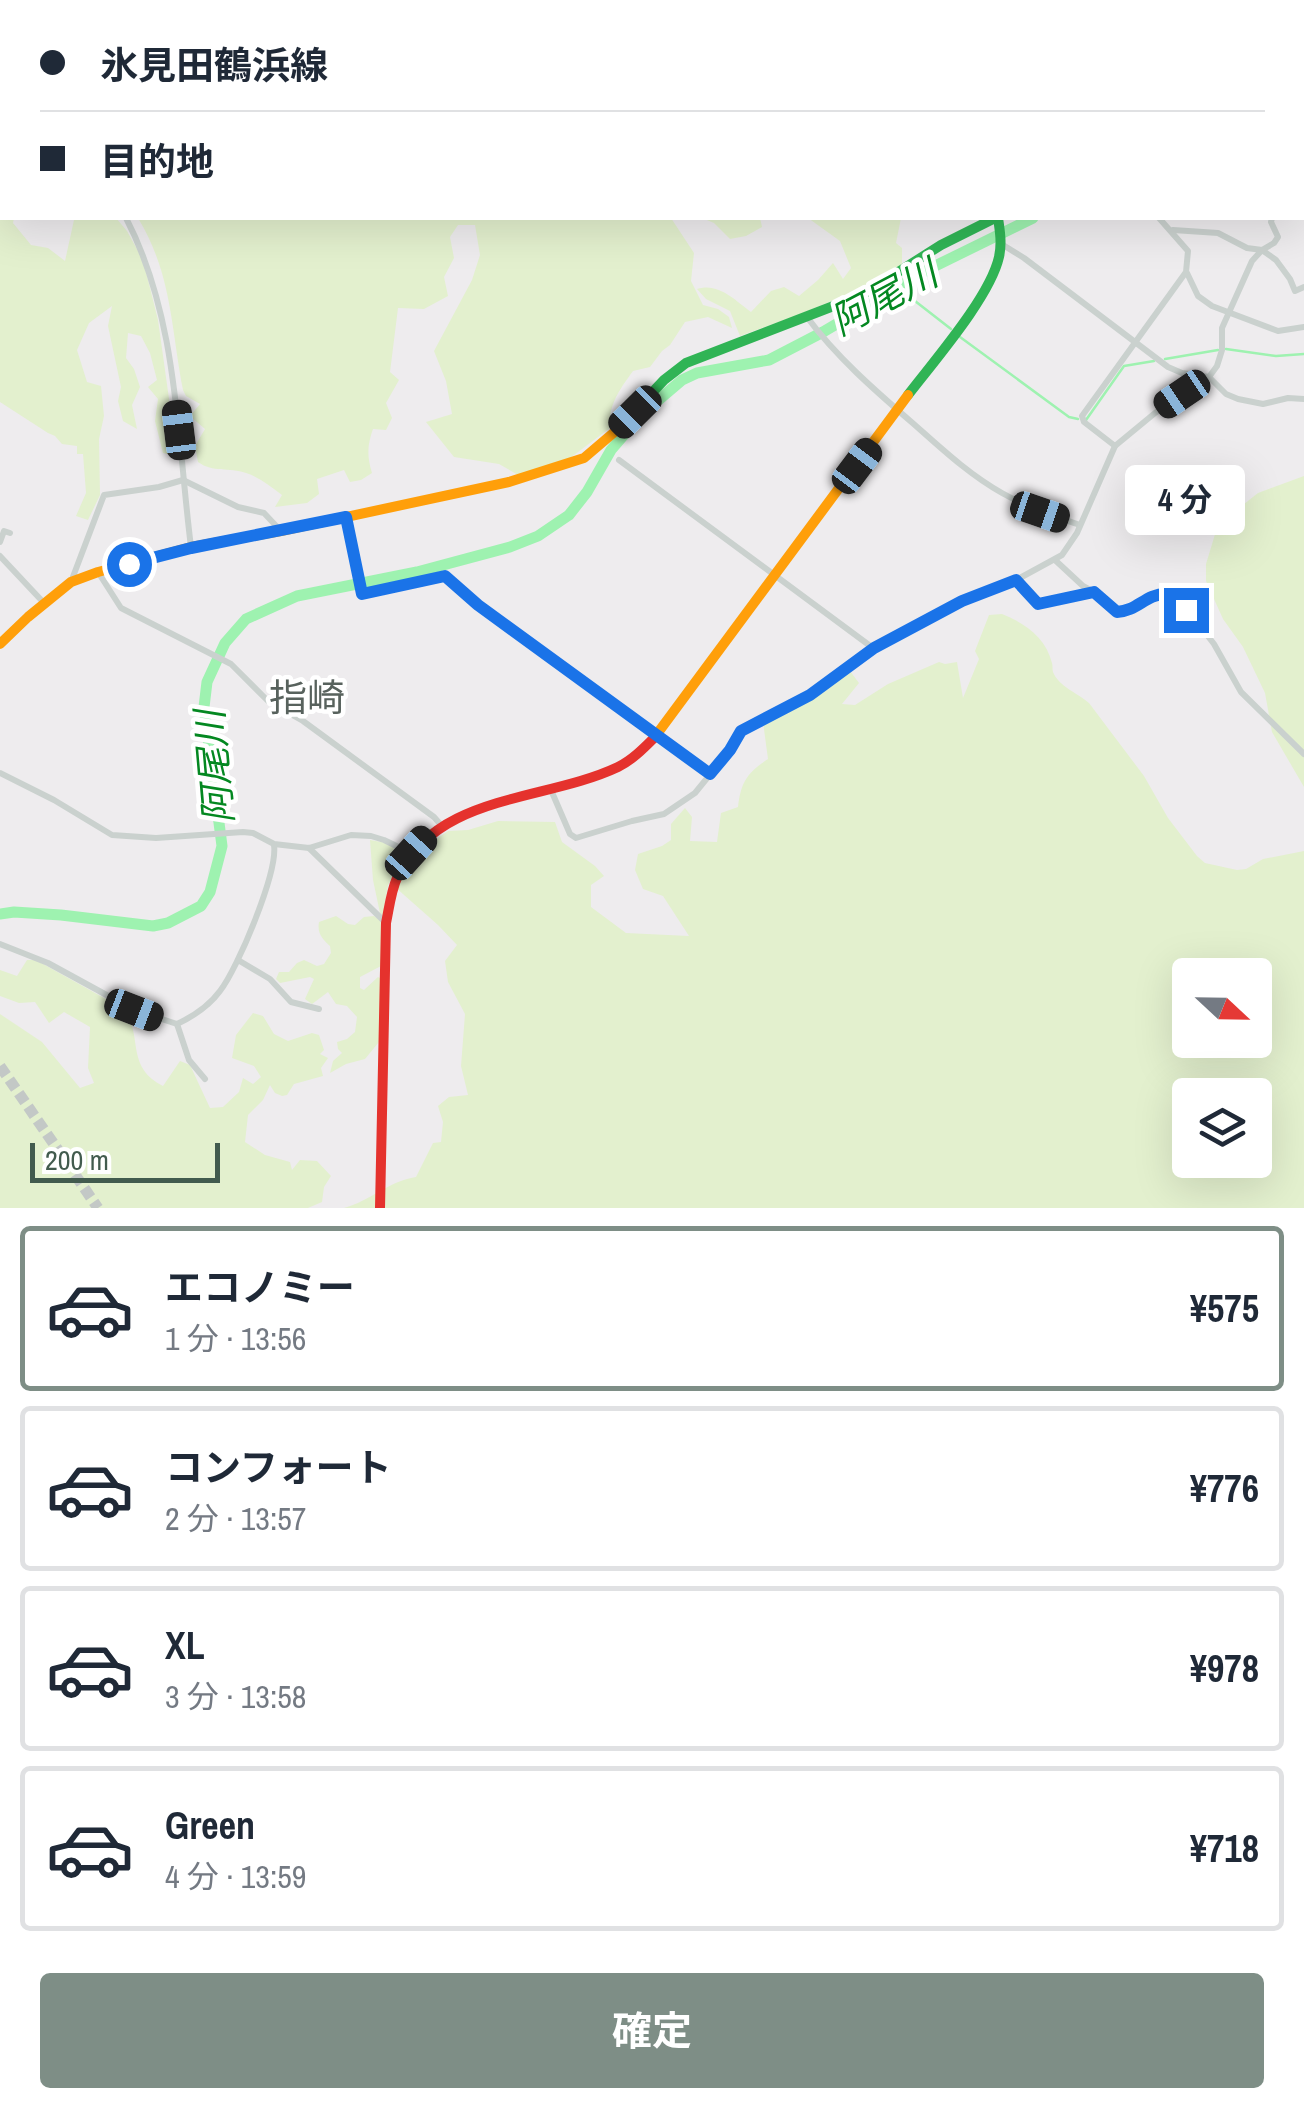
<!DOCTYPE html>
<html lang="ja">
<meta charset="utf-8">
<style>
:root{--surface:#fff;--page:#f2f2f3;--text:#1f2937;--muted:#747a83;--line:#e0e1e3;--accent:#7e8e86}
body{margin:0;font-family:"Archivo Narrow","Noto Sans JP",sans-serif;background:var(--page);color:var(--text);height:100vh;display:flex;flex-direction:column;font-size:38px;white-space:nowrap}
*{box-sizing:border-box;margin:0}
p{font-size:32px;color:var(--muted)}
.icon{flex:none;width:55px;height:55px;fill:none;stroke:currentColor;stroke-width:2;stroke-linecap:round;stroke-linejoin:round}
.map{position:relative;height:1208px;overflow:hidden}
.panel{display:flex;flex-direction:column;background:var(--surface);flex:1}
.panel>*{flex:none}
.top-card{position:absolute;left:0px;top:0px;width:1305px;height:220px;box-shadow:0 10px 40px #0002;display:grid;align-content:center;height:220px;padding:0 40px;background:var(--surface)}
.needle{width:65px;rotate:112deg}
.controls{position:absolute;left:1172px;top:958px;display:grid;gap:20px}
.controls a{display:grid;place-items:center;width:100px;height:100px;border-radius:10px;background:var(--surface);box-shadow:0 10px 40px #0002;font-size:50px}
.scale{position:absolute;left:30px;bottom:25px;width:190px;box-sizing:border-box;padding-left:10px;border:5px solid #425b4e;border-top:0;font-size:28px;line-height:35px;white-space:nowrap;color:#425b4e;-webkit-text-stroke:8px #fff;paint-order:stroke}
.end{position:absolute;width:45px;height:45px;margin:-22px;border:12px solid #1a73e8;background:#fff;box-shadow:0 0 0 5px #fff}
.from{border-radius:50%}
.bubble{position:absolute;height:70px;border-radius:10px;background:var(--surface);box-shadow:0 10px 40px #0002;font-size:32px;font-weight:700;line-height:70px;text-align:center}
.car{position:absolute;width:30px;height:60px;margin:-30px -15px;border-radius:12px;box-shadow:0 0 8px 2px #0007;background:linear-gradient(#222 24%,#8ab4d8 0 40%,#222 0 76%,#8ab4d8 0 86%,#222 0)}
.top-card b{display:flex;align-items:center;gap:35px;height:95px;font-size:38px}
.top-card b+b{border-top:2px solid var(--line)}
.top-card i{width:25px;height:25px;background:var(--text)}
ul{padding:18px 0 0;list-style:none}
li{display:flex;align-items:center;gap:30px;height:165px;margin:0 20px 15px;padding:0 20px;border:5px solid var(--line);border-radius:10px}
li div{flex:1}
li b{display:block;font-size:38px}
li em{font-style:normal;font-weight:700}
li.on{border-color:var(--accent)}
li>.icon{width:90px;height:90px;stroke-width:1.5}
.cta{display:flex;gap:20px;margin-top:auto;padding:20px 40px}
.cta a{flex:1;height:115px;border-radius:10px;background:var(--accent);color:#fff;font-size:40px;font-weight:700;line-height:115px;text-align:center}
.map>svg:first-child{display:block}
</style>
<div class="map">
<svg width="1304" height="1208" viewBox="0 0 1304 1208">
<rect width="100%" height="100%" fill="#eeecee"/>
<g fill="#e3f0ce" fill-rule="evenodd">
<polygon points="362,0 997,0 998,2 361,2"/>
<polygon points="0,153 2,154 2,218 14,218 13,223 31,245 48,248 65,261 74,220 78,218 116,218 127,231 143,260 158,320 177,456 163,453 155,421 158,399 148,387 157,380 150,353 141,336 128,333 126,358 134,369 140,387 132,405 137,429 123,421 118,401 121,387 108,326 112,306 89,323 77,350 87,382 101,386 104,416 99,439 100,495 88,520 76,516 86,493 83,454 77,454 77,446 62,444 55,436 48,433 0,402"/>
<path d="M138 218H671L694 253 691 281 703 305 718 309 729 317 732 328 708 317 685 322 670 345 662 351 650 367 633 371C620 389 608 405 610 428L570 458 520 476 499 464 454 457 426 422 452 414 446 381 434 351 472 280 480 255 475 225H458L450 237 454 258 444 277 448 296 424 309 398 308 390 372 399 380 386 403 392 418 386 430 373 429C367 446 367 456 372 473L361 480 350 482 344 470 317 479 319 494 307 503 275 507 282 495C271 487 259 477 246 473 229 467 213 473 198 462L195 446 205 429 190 416 200 404 186 396 183 390C171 328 172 274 138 218Z"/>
<polygon points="702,218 760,218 762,227 746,236 730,239 714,223"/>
<path d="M808 218H901L896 243 902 248V266C851 296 796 316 740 336L730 311 706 299 697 289C718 282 735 300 751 312L771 291 784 287 799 296 818 280 833 263 843 279 851 268 840 241Z"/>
<polygon points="1304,476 1304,787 1272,732 1265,693 1243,647 1223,619 1206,581 1206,564 1216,531 1224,520 1258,493"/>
<path d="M1002 614C1025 623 1046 638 1052 663 1053 666 1052 669 1053 672 1059 687 1078 693 1089 703L1144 776 1168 818 1197 856 1205 863 1237 870 1246 869 1263 859 1304 851V1208H344C370 1201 389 1181 416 1177L433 1143 441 1142 443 1122 438 1106 449 1097 468 1095 461 1066 465 1014 448 982 445 961 457 945 438 925 395 887 405 868 426 846 448 831 468 830 498 821 555 822 562 842 595 866 604 876 591 885V907L626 933 689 936 663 896 643 889 635 870 638 854 662 846 671 840V824L685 808 692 817 690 841 717 842 721 813 738 807C741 782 747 773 768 759L763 722 807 702 850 671 859 683 842 704 855 705 888 684 939 662 945 664 957 662 963 698 979 659 975 651 989 615ZM1190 975H1255V1040H1190ZM1190 1095H1255V1160H1190Z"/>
<polygon points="370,840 387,843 405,856 388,885 383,916 380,913 373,880"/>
<path d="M336 916 348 924 355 925 364 917 374 916 382 922 381 966 360 977V988L364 990 378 977 382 979 383 1037 365 1059 346 1064 330 1073 333 1061 342 1053 338 1049 337 1042 347 1039 355 1032 357 1017 347 1006 336 1004 328 992 312 1004 305 999 314 979 310 977 280 983 276 979 279 972H289L297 963 304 960 317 966 324 964 331 953 330 946C322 939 317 933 319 922Z"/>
<path d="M27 960H36L122 1008C145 1032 123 1066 163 1086L180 1061 190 1065 210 1108 223 1107 239 1092 243 1078 253 1084 261 1077 254 1066 232 1058 236 1035 253 1013 263 1016 274 1034 288 1041 312 1033 319 1035 324 1050 320 1054 328 1058 321 1068 323 1076 294 1084 287 1095 282 1096 275 1093 270 1085 263 1100 248 1115 245 1142 265 1155 290 1162 292 1170 300 1160 317 1161 331 1176 324 1187 322 1202 308 1208H0V1014L42 1042 80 1088 94 1083 88 1068 90 1027 64 1012 49 1023 35 1002 19 1003 0 996V970L17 976Z"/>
</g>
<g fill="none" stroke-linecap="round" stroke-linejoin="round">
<g stroke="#9ef2b0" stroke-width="2.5">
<polyline points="897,287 951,329"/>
<polyline points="960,337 1069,417 1078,419"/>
<polyline points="1226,349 1276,356 1304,354"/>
<polyline points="1165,359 1218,350"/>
<polyline points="1086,420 1124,366 1154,361"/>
</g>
<g stroke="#9ef2b0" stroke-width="11">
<polyline points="1302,132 1304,132"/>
<polyline points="0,914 14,912 61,915 153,926 168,923 201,906 210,892 222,846 204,707 207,682 225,643 246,619 297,596 417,572 510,547 538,536 569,515 587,492 611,450 642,414 682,380 697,373 769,360 823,332 931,268 1033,218"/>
</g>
<polyline stroke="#c3c8c6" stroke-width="11" stroke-dasharray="11 5.5" stroke-linecap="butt" points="0,1066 98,1208"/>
<g stroke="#cad1ce" stroke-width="6">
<polyline points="1205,0 1205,2"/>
<polyline points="353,2 354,0"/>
<polyline points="0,60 2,60"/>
<polyline points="0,139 2,140"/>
<polyline points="1302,158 1304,157"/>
<path d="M126 218C178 318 177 437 191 547"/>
<polyline points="1173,230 1218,233 1247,248 1262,250 1276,260 1290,279 1295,291 1304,287"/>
<polyline points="1003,245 1024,258 1168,367 1182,373 1209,377 1226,394 1238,399 1263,404 1288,398 1304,399"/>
<polyline points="1187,273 1198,296 1212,306 1278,331 1304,327"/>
<path d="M807 317C837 358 878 393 916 426 943 450 970 475 1002 493 1027 507 1053 516 1080 525"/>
<polyline points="1115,446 1084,422 1082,416 1186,272 1188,251 1159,218"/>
<polyline points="619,460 873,648"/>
<polyline points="346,517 362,594 445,576 478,605 711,774"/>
<polyline points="0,542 4,531 10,533"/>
<polyline points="0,556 44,603"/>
<polyline points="1055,560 1083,586 1094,592 1117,612 1130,611 1147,598 1159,593 1166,594 1178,602 1197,622 1214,644 1241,692 1304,754"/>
<polyline points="98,572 121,608 231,664 269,702 303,721 434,817 441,825"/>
<polyline points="1016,580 1038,604 1093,592"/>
<polyline points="71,582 104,495 159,487 183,480 238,507 264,513 280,530"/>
<polyline points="0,773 54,800 112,835 156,838 243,832 253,833 274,844 309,848 351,835 371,836 384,840 411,853"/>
<polyline points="551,790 570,834 576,838 632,821 664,814 695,793 730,750 741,731 809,695 873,648 962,601 1018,579 1062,555 1077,533 1115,446 1155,413 1209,377 1217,366 1222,350 1222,328 1252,261 1262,250 1274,243 1278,237 1271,222 1272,218"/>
<polyline points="309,848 385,922"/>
<path d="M0 944 48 963 134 1010 177 1024C194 1016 209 1006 220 991 238 968 278 872 274 845"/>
<polyline points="238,960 270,979 291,1002 319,1009"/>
<polyline points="177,1024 189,1060 205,1079"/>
</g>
<g stroke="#30b455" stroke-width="10">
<path d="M908 395C934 361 990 297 999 257 1002 244 1000 231 998 218"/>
<polyline points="618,429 664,380 686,363 862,295 941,245 995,218"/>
</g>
<g stroke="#ff9f0a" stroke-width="10">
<polyline points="1011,0 1011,2"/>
<polyline points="1302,73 1304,72"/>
<polyline points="0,644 28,617 71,582 98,572 191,547 281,531 509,482 584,458 618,429"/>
<polyline points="654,738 908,395"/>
</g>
<path stroke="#e5322d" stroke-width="10" d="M380 1208 386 923C389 909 391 891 397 878 437 793 544 802 618 767 632 760 643 749 654 738"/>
</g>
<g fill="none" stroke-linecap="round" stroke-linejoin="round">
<path stroke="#1a73e8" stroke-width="12" d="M129 564 191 548 346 517 362 594 445 576 478 605 710 774 730 750 741 731 810 695 874 648 962 601 1016 580 1038 604 1094 592 1117 612C1138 611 1145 594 1166 594L1186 610"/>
</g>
<g text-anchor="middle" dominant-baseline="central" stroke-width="9" stroke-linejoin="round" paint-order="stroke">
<g font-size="38" font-style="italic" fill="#048821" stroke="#fff">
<text transform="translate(884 297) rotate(-28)">阿尾川</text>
<text transform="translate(214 767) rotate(-95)">阿尾川</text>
</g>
<g font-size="38" fill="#58625d" stroke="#fff">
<text x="307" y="697">指崎</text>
</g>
</g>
</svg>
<div class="controls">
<a><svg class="needle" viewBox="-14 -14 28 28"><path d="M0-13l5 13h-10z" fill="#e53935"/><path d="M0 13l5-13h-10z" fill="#747a83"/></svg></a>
<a><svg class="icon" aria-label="layers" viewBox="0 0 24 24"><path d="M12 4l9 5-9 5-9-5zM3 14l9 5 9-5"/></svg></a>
</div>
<div class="scale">200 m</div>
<i class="end from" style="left:129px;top:564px"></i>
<i class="end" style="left:1186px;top:610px"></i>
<div class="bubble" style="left:1125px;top:465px;width:120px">4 分</div>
<i class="car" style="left:1182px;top:394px;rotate:236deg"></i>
<i class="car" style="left:635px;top:412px;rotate:225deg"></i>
<i class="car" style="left:179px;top:430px;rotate:353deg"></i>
<i class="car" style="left:857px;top:466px;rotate:37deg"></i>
<i class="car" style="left:1040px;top:512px;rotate:109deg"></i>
<i class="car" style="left:411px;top:853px;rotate:42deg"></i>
<i class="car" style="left:134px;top:1010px;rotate:111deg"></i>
<div class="top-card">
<b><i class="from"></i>氷見田鶴浜線</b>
<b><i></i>目的地</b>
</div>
</div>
<section class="panel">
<ul>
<li class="on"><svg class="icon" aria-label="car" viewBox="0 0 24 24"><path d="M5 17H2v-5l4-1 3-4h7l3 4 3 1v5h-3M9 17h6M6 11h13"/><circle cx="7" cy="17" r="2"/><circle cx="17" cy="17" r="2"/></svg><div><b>エコノミー</b><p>1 分 · 13:56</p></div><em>¥575</em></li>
<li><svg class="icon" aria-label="car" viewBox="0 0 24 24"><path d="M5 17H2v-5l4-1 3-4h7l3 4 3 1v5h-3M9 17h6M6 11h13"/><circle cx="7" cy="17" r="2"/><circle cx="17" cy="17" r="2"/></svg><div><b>コンフォート</b><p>2 分 · 13:57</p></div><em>¥776</em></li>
<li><svg class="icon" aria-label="car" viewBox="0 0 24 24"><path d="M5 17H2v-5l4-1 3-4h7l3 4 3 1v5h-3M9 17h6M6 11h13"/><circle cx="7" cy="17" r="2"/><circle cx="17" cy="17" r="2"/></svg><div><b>XL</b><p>3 分 · 13:58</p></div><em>¥978</em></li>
<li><svg class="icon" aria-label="car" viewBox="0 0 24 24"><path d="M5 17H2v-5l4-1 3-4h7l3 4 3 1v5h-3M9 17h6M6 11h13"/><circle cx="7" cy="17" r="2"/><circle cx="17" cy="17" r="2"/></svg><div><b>Green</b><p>4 分 · 13:59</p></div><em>¥718</em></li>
</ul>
<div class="cta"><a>確定</a></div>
</section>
